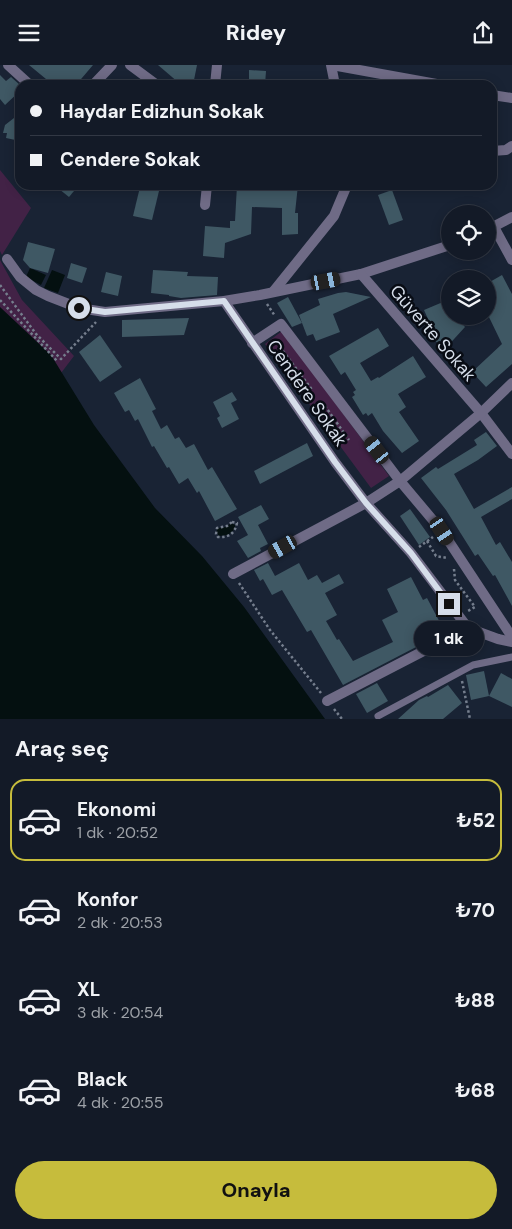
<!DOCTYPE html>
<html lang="tr">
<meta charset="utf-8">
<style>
:root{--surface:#131a27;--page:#202733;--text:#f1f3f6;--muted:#9da1a7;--line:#323844;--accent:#c6bc3c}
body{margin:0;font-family:"DM Sans",sans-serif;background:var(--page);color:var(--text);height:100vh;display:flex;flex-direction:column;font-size:19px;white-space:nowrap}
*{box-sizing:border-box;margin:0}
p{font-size:16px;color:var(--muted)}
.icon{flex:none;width:28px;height:28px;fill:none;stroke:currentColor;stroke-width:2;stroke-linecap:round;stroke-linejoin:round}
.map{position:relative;height:654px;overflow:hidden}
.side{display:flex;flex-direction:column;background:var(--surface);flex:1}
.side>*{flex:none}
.top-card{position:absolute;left:15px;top:15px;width:482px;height:110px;border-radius:15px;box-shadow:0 2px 12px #0003,0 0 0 1px var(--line);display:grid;align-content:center;height:110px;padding:0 15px;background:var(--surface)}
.fabs{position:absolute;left:441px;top:140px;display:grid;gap:10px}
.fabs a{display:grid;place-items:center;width:55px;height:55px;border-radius:50%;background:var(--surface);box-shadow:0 2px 12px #0003,0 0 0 1px var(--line);font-size:25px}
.end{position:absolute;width:22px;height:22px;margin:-11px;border:6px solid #d6deea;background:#111;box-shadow:0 0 0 2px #111}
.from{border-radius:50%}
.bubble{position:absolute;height:35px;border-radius:18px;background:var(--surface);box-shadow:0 2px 12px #0003,0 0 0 1px var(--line);font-size:16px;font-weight:800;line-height:35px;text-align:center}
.car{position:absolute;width:15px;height:30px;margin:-15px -8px;border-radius:6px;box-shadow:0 0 4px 1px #0007;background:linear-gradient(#222 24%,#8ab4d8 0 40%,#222 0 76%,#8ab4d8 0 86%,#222 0)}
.top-card b{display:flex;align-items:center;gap:18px;height:48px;font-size:19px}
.top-card b+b{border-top:1px solid var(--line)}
.top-card i{width:12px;height:12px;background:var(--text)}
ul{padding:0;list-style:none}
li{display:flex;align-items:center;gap:15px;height:82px;margin:0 10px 8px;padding:0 5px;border:2px solid transparent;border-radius:15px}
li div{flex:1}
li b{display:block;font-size:19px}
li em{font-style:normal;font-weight:800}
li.current{border-color:var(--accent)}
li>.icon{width:45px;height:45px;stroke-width:1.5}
h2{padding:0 15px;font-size:22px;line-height:60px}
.cta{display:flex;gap:10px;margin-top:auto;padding:10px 15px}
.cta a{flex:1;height:58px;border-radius:30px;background:var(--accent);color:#111;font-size:20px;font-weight:800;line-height:58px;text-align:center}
header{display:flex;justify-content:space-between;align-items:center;height:65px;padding:0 15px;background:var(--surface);font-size:22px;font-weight:800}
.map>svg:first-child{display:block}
</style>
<header><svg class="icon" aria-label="menu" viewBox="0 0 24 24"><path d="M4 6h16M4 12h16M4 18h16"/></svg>Ridey<svg class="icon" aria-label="share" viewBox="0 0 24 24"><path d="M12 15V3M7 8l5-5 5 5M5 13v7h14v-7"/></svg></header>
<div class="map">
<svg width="512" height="654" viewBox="0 0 512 654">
<rect width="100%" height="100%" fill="#192334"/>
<g fill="#422246">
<polygon points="0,105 31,143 2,190 0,186"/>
<polygon points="0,195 22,235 74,291 58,312 0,250"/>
<polygon points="282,266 389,411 371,423 265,279"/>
</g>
<g fill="#041010">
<polygon points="30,203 46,210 41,220 26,212"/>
<polygon points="52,205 65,210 58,228 44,223"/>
<polygon points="0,242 51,290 94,360 155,443 202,491 244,542 325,654 0,654"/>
<polygon points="231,458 235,460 235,464 228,470 219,471 216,467 218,463 226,462"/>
</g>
<g fill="#3f5864">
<polygon points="29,0 93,0 76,20 41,20 46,14"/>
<polygon points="158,0 197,0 193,20 179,18"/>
<polygon points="249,5 266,6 265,20 249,20"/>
<polygon points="0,10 6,16 11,12 20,20 20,26 5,40 0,34"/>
<polygon points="14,53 20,55 20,76 6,73 7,68 3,68 5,60"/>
<polygon points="54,120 79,120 69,132"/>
<polygon points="237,120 298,120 295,148 298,148 298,169 282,170 282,143 252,142 251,169 225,178 224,193 203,191 205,161 230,163 230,156 235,156"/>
<polygon points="140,122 159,126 152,155 133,151"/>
<polygon points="392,125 403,155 389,160 378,130"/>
<polygon points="28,177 55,184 48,208 30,203 23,195"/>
<polygon points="71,198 87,203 82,218 67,213"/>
<polygon points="153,205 188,207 187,211 218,212 217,230 181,233 169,231 169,230 151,228"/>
<polygon points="106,207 122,211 118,231 101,227"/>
<polygon points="502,210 512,229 512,299 486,322 472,307 502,279 488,250 488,218"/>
<polygon points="346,227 371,232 333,249 340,267 316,276 313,269 307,271 299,250 320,240 318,234 338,228"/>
<polygon points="288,232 302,258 292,262 277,238"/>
<polygon points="450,234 450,251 456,251 465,262 444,285 432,272 435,270 424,245"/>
<polygon points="189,253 184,270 122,272 122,255"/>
<polygon points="378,263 389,281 360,298 371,316 378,312 379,313 413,291 426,312 398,329 406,342 399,347 419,376 402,388 383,366 372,348 368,351 366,348 363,350 352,332 355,330 353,327 356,325 345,307 341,310 329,291"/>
<polygon points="100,270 122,302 100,317 79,287"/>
<polygon points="140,313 156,344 152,346 161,364 167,360 175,374 179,372 186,383 194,379 208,405 212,402 237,444 215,456 199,426 197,428 188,413 179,419 169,402 167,403 154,381 152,382 138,354 135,356 129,345 125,347 114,328"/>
<polygon points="232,327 237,335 231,338 239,354 222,363 217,353 220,351 213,337"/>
<polygon points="486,367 497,381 478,395 454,409 474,444 512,422 512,434 481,452 496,480 500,477 512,497 512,541 495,510 493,511 478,489 475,491 446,445 421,413 436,402 438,404 477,380 474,375"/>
<polygon points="307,378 313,391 260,419 254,406"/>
<polygon points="261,440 269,454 258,460 268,479 260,483 261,486 248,493 237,476 248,470 238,452"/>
<polygon points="410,444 430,472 419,480 400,451"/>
<polygon points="268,498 275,511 299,498 308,515 317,510 322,518 339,509 344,518 325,528 337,550 326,556 337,575 339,574 353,596 393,577 382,555 398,547 387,524 411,512 423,535 427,533 445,567 343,620 311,565 307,567 282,525 272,530 263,514 260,516 254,505"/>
<polygon points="484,606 489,631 471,635 466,610"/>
<polygon points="501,608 512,614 512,642 489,631"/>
<polygon points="377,618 388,636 367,648 356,629"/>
<polygon points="448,620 462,638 443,654 398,654 419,635 427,631 428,632"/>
</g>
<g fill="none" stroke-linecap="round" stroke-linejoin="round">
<g stroke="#757e8d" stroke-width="2.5" stroke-dasharray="2.5 2.5" stroke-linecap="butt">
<polyline points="0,220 36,269 61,294 96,257"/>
<polyline points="0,235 58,297"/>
<polyline points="267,239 275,251"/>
<polyline points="280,282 313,326"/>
<polyline points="325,341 349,375"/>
<path d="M232 457 237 458C235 468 229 473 218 472L216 469 217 463 227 461Z"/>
<polyline points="427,476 436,491 447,493"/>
<polyline points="419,482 433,472"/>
<polyline points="454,504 455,515 475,542 468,546"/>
<polyline points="239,518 270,565 321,628"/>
<polyline points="462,616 470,654"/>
<polyline points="334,644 342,654"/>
</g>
<polyline stroke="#6f6b86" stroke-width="7" points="378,651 473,600 512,592"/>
<g stroke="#6f6b86" stroke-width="10">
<polyline points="8,0 30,20"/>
<polyline points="130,0 157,20"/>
<polyline points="331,0 335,20"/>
<polyline points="332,0 442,20"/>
<polyline points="93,20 112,0"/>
<polyline points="215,20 217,0"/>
<polyline points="492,30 512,33"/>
<polyline points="492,86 506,85 512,81"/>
<polyline points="205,140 207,120"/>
<polyline points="494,162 512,195"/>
<polyline points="489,164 512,152"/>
<polyline points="7,194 20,212 36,225 48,231 79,243 105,247 224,236 260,230 361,209 450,180"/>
<polyline points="361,209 481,348 512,389"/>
<polyline points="273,227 334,151 347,120"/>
<polyline points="224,236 335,397 366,438 411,488 468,563 498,574 512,577"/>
<polyline points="252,278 281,259 400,416 442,466 512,572"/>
<polyline points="233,509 366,438 400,416 481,348 512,318"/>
<polyline points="327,636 468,563"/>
</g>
</g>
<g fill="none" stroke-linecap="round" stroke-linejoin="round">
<polyline stroke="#d6deea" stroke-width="6" points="79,243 105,247 224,236 335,397 366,438 411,488 449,539"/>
</g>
<g text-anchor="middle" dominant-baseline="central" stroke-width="5" stroke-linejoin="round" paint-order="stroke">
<g font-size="18" fill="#d6deea" stroke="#080c14">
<text transform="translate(433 268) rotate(49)">Güverte Sokak</text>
<text transform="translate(307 328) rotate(55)">Cendere Sokak</text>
</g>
</g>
</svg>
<div class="fabs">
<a><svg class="icon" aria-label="locate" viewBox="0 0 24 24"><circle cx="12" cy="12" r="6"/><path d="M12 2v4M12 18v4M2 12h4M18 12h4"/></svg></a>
<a><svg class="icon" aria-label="layers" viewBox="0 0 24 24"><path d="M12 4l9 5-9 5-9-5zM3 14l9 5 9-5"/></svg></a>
</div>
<i class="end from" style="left:79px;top:243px"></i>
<i class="end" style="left:449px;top:539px"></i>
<div class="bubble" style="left:414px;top:556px;width:70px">1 dk</div>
<i class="car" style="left:326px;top:216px;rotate:79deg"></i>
<i class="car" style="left:377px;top:385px;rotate:323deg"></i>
<i class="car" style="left:442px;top:466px;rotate:147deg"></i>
<i class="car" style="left:283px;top:482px;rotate:241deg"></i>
<div class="top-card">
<b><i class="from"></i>Haydar Edizhun Sokak</b>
<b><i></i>Cendere Sokak</b>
</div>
</div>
<section class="side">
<h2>Araç seç</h2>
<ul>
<li class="current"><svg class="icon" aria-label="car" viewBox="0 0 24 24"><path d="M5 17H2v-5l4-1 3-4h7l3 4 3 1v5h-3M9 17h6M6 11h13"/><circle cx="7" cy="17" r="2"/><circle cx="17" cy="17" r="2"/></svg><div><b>Ekonomi</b><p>1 dk · 20:52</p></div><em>₺52</em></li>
<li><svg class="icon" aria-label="car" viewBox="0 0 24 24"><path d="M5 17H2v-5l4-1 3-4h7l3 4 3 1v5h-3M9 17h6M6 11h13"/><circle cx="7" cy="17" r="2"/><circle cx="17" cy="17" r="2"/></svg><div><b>Konfor</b><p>2 dk · 20:53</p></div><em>₺70</em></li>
<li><svg class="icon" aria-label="car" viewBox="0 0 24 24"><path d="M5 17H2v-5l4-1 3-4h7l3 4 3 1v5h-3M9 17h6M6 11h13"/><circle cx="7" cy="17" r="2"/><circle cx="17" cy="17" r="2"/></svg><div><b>XL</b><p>3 dk · 20:54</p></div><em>₺88</em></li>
<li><svg class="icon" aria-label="car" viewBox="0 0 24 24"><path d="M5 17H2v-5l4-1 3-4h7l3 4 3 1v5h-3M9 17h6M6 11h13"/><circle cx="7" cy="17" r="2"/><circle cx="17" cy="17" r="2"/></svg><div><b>Black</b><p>4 dk · 20:55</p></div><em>₺68</em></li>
</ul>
<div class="cta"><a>Onayla</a></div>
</section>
